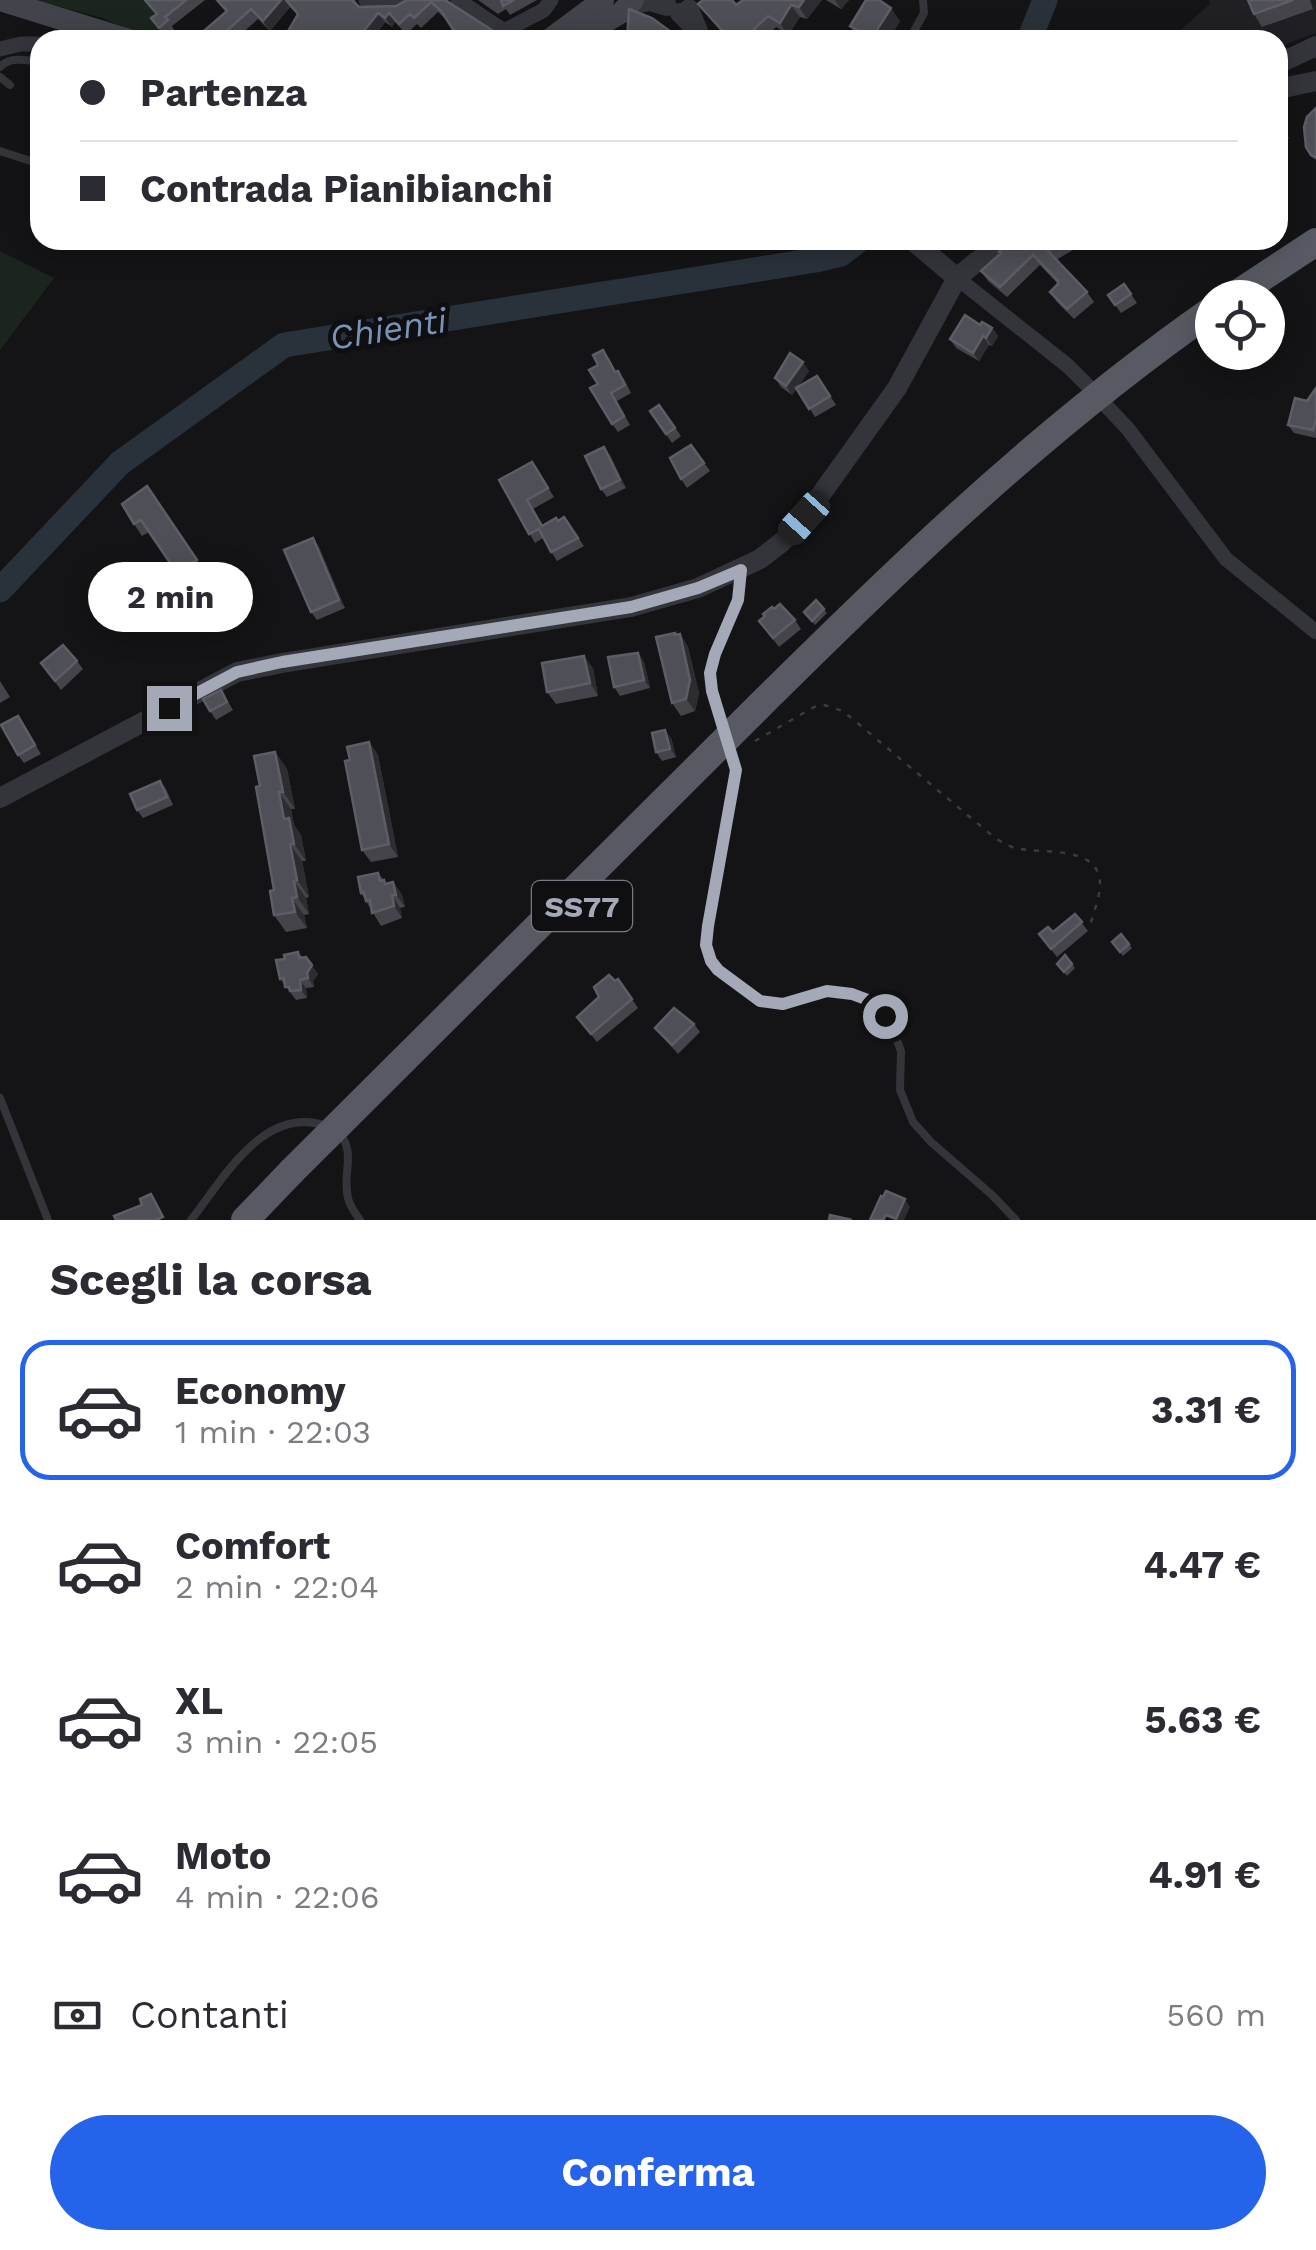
<!DOCTYPE html>
<html lang="it">
<meta charset="utf-8">
<style>
:root{--surface:#fff;--page:#f7f7f7;--text:#2b2b33;--muted:#7c7c81;--line:#e1e1e2;--accent:#2563eb}
body{margin:0;font-family:"Work Sans",sans-serif;background:var(--page);color:var(--text);height:100vh;display:flex;flex-direction:column;font-size:38px;white-space:nowrap}
*{box-sizing:border-box;margin:0}
p{font-size:32px;color:var(--muted)}
.icon{flex:none;width:55px;height:55px;fill:none;stroke:currentColor;stroke-width:2;stroke-linecap:round;stroke-linejoin:round}
.map{position:relative;height:1220px;overflow:hidden}
.side{display:flex;flex-direction:column;background:var(--surface);flex:1}
.side>*{flex:none}
.top-card{position:absolute;left:30px;top:30px;width:1258px;height:220px;border-radius:30px;box-shadow:0 5px 25px #0003;display:grid;align-content:center;height:220px;padding:0 50px;background:var(--surface)}
.tools{position:absolute;left:1195px;top:280px;display:grid;gap:20px}
.tools a{display:grid;place-items:center;width:90px;height:90px;border-radius:50%;background:var(--surface);box-shadow:0 5px 25px #0003;font-size:50px}
.end{position:absolute;width:45px;height:45px;margin:-22px;border:12px solid #a4a8b7;background:#111;box-shadow:0 0 0 5px #111}
.from{border-radius:50%}
.bubble{position:absolute;height:70px;border-radius:35px;background:var(--surface);box-shadow:0 5px 25px #0003;font-size:32px;font-weight:700;line-height:70px;text-align:center}
.car{position:absolute;width:30px;height:60px;margin:-30px -15px;border-radius:12px;box-shadow:0 0 8px 2px #0007;background:linear-gradient(#222 24%,#8ab4d8 0 40%,#222 0 76%,#8ab4d8 0 86%,#222 0)}
.top-card b{display:flex;align-items:center;gap:35px;height:95px;font-size:38px}
.top-card b+b{border-top:2px solid var(--line)}
.top-card i{width:25px;height:25px;background:var(--text)}
ul{padding:0;list-style:none}
li{display:flex;align-items:center;gap:30px;height:140px;margin:0 20px 15px;padding:0 30px;border:5px solid transparent;border-radius:30px}
li div{flex:1}
li b{display:block;font-size:38px}
li em{font-style:normal;font-weight:700}
li.on{border-color:var(--accent)}
li>.icon{width:90px;height:90px;stroke-width:1.5}
h2{padding:0 50px;font-size:45px;line-height:120px}
.pay{display:flex;align-items:center;gap:25px;height:110px;padding:0 50px;font-size:38px}
.pay p{margin-inline-start:auto}
.button{display:flex;gap:20px;margin-top:auto;padding:20px 50px}
.button a{flex:1;height:115px;border-radius:60px;background:var(--accent);color:#fff;font-size:40px;font-weight:700;line-height:115px;text-align:center}
.map>svg:first-child{display:block}
</style>
<div class="map">
<svg width="1316" height="1220" viewBox="0 0 1316 1220">
<rect width="100%" height="100%" fill="#141416"/>
<polygon fill="#201f23" points="1209,0 1316,0 1316,33 1278,47 1278,40 1172,40 1171,38 1210,4"/>
<g fill="#1b241d">
<polygon points="35,0 144,0 163,23 165,37 172,32 179,40 154,40 102,18"/>
<polygon points="0,251 54,278 0,350"/>
</g>
<g fill="none" stroke-linecap="round" stroke-linejoin="round">
<g stroke="#29313a" stroke-width="25">
<polyline points="1029,40 1045,0"/>
<polyline points="0,590 120,463 284,345 816,260 841,254 859,240"/>
</g>
<path stroke="#3a3c42" stroke-width="2.5" stroke-dasharray="5 8" stroke-linecap="butt" d="M755 741 814 707 824 705 843 711 995 838C1002 842 1009 847 1016 848 1042 855 1102 843 1100 887 1099 899 1093 914 1090 926"/>
<g stroke="#34353b" stroke-width="8">
<polyline points="909,40 924,13 923,0"/>
<path d="M0 67C10 56 27 60 40 62"/>
<polyline points="0,77 10,85"/>
<polyline points="0,151 40,164"/>
<polyline points="724,730 712,691 711,673 715,655 738,600 741,571"/>
<polyline points="730,748 737,770 708,926 706,945 711,961 718,970 760,1001 783,1004 827,991 852,994 868,1000 885,1016 895,1035 901,1051 900,1090 913,1122 931,1142 992,1195 1016,1220"/>
<polyline points="0,1098 48,1220"/>
<path d="M340 1134C356 1153 342 1175 348 1198 350 1207 355 1213 360 1220"/>
<path d="M191 1220C224 1178 265 1102 329 1127"/>
</g>
<g stroke="#34353b" stroke-width="15">
<polyline points="366,0 370,6 401,4 411,0"/>
<polyline points="458,0 504,31 544,10 551,0"/>
<polyline points="0,49 21,44 40,44"/>
<polyline points="957,278 1068,366 1085,383 1128,429 1226,559 1316,632"/>
</g>
<g stroke="#34353b" stroke-width="20">
<polyline points="629,5 650,1 667,6"/>
<polyline points="680,13 698,31 689,9"/>
<polyline points="1278,64 1316,46"/>
<polyline points="1278,89 1316,81"/>
<polyline points="912,240 957,278"/>
<polyline points="0,798 237,672 282,663 631,607 698,588 760,559 782,542 804,518 897,388 957,278 976,262 1008,240"/>
</g>
<g stroke="#42434b" stroke-width="22">
<polyline points="0,0 129,40"/>
<polyline points="549,40 603,0"/>
<polyline points="574,40 622,12 633,0"/>
</g>
<g stroke="#585a63" stroke-width="28">
<polyline points="1231,298 1316,242"/>
<polyline points="245,1220 292,1171"/>
</g>
<path stroke="#585a63" stroke-width="28" d="M292 1171C433 1031 574 890 715 750 872 593 1030 437 1212 310"/>
</g>
<g fill="#45444b">
<polygon points="144,0 205,0 172,26 174,30 166,37 151,18 156,14"/>
<polygon points="216,0 355,0 359,7 396,6 447,0 495,32 501,40 460,40 447,20 438,12 421,28 417,24 406,34 395,22 392,27 385,22 372,40 283,40 298,15 290,7 270,31 258,19 238,37 197,37 226,12"/>
<polygon points="478,0 537,0 510,15 506,9 498,14"/>
<polygon points="822,0 807,19 800,17 788,35 776,27 764,40 728,40 698,4 736,5"/>
<polygon points="826,0 849,0 841,9"/>
<polygon points="1248,0 1310,0 1313,9 1262,27 1254,14"/>
<polygon points="900,21 888,40 861,40 850,26"/>
<polygon points="1278,123 1289,138 1278,148"/>
<polygon points="1278,168 1284,178 1278,183"/>
<polygon points="1011,240 1074,240 1078,247 1056,260 1087,292 1094,302 1074,319 1057,302 1050,292 1058,284 1040,265 1007,297 988,281 981,271 1001,253"/>
<polygon points="1124,284 1137,303 1121,313 1108,295"/>
<polygon points="980,325 992,328 998,336 992,346 989,345 979,361 956,348 950,339"/>
<polygon points="609,358 616,372 624,379 631,393 617,401 630,425 618,432 612,424 598,384"/>
<polygon points="809,371 797,388 817,376 836,405 815,417 797,388 792,395 781,387 775,378"/>
<polygon points="1316,388 1316,438 1294,433 1288,425"/>
<polygon points="659,405 681,436 672,443 650,411"/>
<polygon points="691,445 710,471 687,488 681,479"/>
<polygon points="610,455 626,488 607,497 601,489"/>
<polygon points="532,462 554,497 533,509 543,526 558,521 571,527 584,546 557,561 543,538 535,543 499,480"/>
<polygon points="147,486 205,572 185,585 149,532 142,536 134,524"/>
<polygon points="313,538 319,547 345,608 317,620 311,612"/>
<polygon points="774,609 795,620 801,629 779,647 759,621"/>
<polygon points="824,609 827,613 815,625 804,612"/>
<polygon points="675,633 676,635 680,634 688,647 699,693 695,711 681,716 672,703"/>
<polygon points="638,653 644,662 650,688 620,696 614,687"/>
<polygon points="77,661 83,669 61,690 41,663"/>
<polygon points="593,668 598,696 556,704 547,692"/>
<polygon points="0,681 10,697 0,703"/>
<polygon points="221,690 233,710 216,720 210,711"/>
<polygon points="18,716 41,754 24,763 18,755"/>
<polygon points="671,738 676,757 662,761 656,752"/>
<polygon points="369,742 378,755 398,857 371,862 362,850 350,760"/>
<polygon points="275,752 287,769 295,809 291,809 294,825 301,835 306,861 302,861 309,897 306,898 309,914 304,915 307,928 286,932 274,915 274,890 260,786"/>
<polygon points="160,781 166,789 173,805 143,818 137,810"/>
<polygon points="378,873 387,884 393,882 402,895 405,907 400,908 402,918 381,926 361,893"/>
<polygon points="1075,914 1088,931 1057,957 1039,934 1053,932"/>
<polygon points="1121,934 1132,948 1123,956 1112,942"/>
<polygon points="298,952 318,974 313,981 314,987 306,988 307,998 296,1000 280,979 285,959"/>
<polygon points="1065,955 1075,968 1067,976 1057,964"/>
<polygon points="618,979 638,1008 597,1042 577,1017"/>
<polygon points="694,1024 700,1032 678,1054 655,1028"/>
</g>
<g fill="#2d2d31">
<polygon points="281,0 285,0 290,7 270,31 263,21"/>
<polygon points="804,0 822,0 807,19 799,7"/>
<polygon points="835,0 849,0 841,9"/>
<polygon points="791,5 800,17 788,35 780,23"/>
<polygon points="891,8 900,21 888,40 872,40"/>
<polygon points="378,13 385,22 372,40 366,40 363,32"/>
<polygon points="389,13 395,22 392,27 385,18"/>
<polygon points="992,328 998,336 992,346 986,338"/>
<polygon points="983,336 989,345 979,361 973,353"/>
<polygon points="803,362 809,371 792,395 786,386"/>
<polygon points="604,447 610,455 626,488 620,480"/>
<polygon points="313,538 319,547 345,608 339,600"/>
<polygon points="675,633 681,642 680,634 688,647 699,693 695,711 686,699"/>
<polygon points="638,653 644,662 650,688 644,680"/>
<polygon points="584,656 593,668 598,696 590,683"/>
<polygon points="665,730 671,738 676,757 670,749"/>
<polygon points="369,742 378,755 398,857 389,844"/>
<polygon points="275,752 287,769 295,809 283,792"/>
<polygon points="279,792 291,809 294,825 301,835 306,861 294,844 284,819"/>
<polygon points="290,844 302,861 309,897 297,880"/>
<polygon points="294,881 306,898 309,914 297,897"/>
<polygon points="393,882 402,895 405,907 396,895"/>
<polygon points="392,895 400,908 402,918 394,906"/>
<polygon points="292,898 304,915 307,928 295,912"/>
<polygon points="312,965 318,974 313,981 314,987 308,978 307,973"/>
<polygon points="300,980 306,988 307,998 301,990"/>
<polygon points="905,1199 910,1207 904,1220 897,1220"/>
</g>
<g fill="#4f4f57" stroke="#5d5d66" stroke-width="2.5">
<polygon points="145,0 186,0 165,17 168,20 159,28 151,18 157,14"/>
<polygon points="217,0 281,0 263,21 251,9 222,35 262,40 185,40 187,33 197,37 227,11"/>
<polygon points="286,0 352,0 359,7 396,6 407,0 445,0 495,32 479,40 460,40 441,11 431,2 414,18 410,14 399,24 389,13 385,18 378,13 363,32 369,36 366,40 327,40 316,33 309,40 283,40 298,14"/>
<polygon points="501,0 514,0 503,6"/>
<polygon points="703,0 732,0 736,5 743,0 804,0 799,7 791,5 780,23 768,16 754,29 764,40 731,40 698,4"/>
<polygon points="866,0 879,0 891,8 871,39 850,26"/>
<polygon points="1248,0 1293,0 1254,14"/>
<polygon points="629,9 652,18 682,40 627,40"/>
<polygon points="1316,108 1316,158 1311,155 1306,147 1304,127 1307,117"/>
<polygon points="1011,240 1066,240 1048,251 1087,292 1067,309 1050,292 1058,284 1058,281 1033,255 1000,287 981,271 1001,253 999,252"/>
<polygon points="1124,284 1131,294 1115,305 1108,295"/>
<polygon points="965,315 980,325 982,322 992,328 986,338 983,336 973,353 950,339"/>
<polygon points="603,350 615,372 618,371 625,385 611,393 624,416 612,424 590,388 598,384 589,370 598,365 593,355"/>
<polygon points="790,353 803,362 786,386 775,378"/>
<polygon points="817,376 830,396 809,409 796,388"/>
<polygon points="1316,388 1316,419 1313,430 1288,425 1295,398 1307,401"/>
<polygon points="659,405 675,428 666,434 650,411"/>
<polygon points="691,445 704,463 681,479 670,458"/>
<polygon points="604,447 620,480 601,489 585,456"/>
<polygon points="532,462 548,488 527,500 542,526 556,518 558,521 564,517 578,538 551,552 539,529 529,534 499,480"/>
<polygon points="147,486 197,560 177,573 141,520 134,524 122,504"/>
<polygon points="313,538 339,600 311,612 284,550"/>
<polygon points="816,600 824,609 812,621 804,612"/>
<polygon points="780,604 795,620 773,638 759,621 765,616 763,614 772,607 774,609"/>
<polygon points="675,633 675,635 680,634 690,680 686,699 672,703 656,637"/>
<polygon points="63,645 77,661 55,681 41,663"/>
<polygon points="638,653 644,680 614,687 608,657"/>
<polygon points="584,656 590,683 547,692 542,663"/>
<polygon points="221,690 227,702 210,711 203,699"/>
<polygon points="18,716 35,745 18,755 1,725"/>
<polygon points="665,730 670,749 656,752 652,733"/>
<polygon points="369,742 389,844 362,850 345,761 350,760 347,747"/>
<polygon points="275,752 283,792 279,792 284,819 289,818 294,844 290,844 297,880 294,881 297,897 292,898 295,912 274,915 270,891 274,890 256,787 260,786 254,756"/>
<polygon points="160,781 167,797 137,810 130,794"/>
<polygon points="378,873 380,881 384,880 385,884 393,882 396,895 392,895 394,906 372,913 370,900 366,901 364,892 361,893 358,877"/>
<polygon points="1075,914 1082,922 1051,949 1039,934 1048,927 1053,932"/>
<polygon points="1121,934 1129,944 1120,952 1112,942"/>
<polygon points="298,952 299,958 306,957 312,965 307,973 308,978 300,980 301,990 290,991 289,987 285,987 284,978 280,979 276,960 285,959 284,955"/>
<polygon points="1065,955 1072,964 1064,972 1057,964"/>
<polygon points="609,975 615,981 618,979 632,999 591,1034 577,1017 599,997 594,987"/>
<polygon points="674,1008 694,1024 672,1045 655,1028"/>
<polygon points="886,1191 905,1199 896,1219 886,1215 883,1220 870,1220 881,1196 883,1197"/>
<polygon points="151,1194 163,1217 156,1220 116,1220 114,1216 142,1205 140,1199"/>
<polygon points="830,1215 852,1220 829,1220"/>
</g>
<g fill="none" stroke-linecap="round" stroke-linejoin="round">
<polyline stroke="#a4a8b7" stroke-width="12" points="169,708 237,672 282,662 631,607 698,588 741,570 738,600 715,654 710,673 712,691 736,770 708,926 706,945 711,961 718,970 760,1001 783,1004 827,991 852,994 868,1000 885,1016"/>
</g>
<g text-anchor="middle" dominant-baseline="central" stroke-width="10" stroke-linejoin="round" paint-order="stroke">
<rect fill="#0f0f11" stroke="#777a85" stroke-width="2.5" x="532" y="881" width="100" height="50" rx="8"/>
<g font-size="30" font-weight="bold" fill="#a4a8b7">
<text x="582" y="906">SS77</text>
</g>
<g font-size="35" font-style="italic" fill="#7893b5" stroke="#0f0f11">
<text transform="translate(388 329) rotate(-9)">Chienti</text>
</g>
</g>
</svg>
<div class="tools">
<a><svg class="icon" aria-label="locate" viewBox="0 0 24 24"><circle cx="12" cy="12" r="6"/><path d="M12 2v4M12 18v4M2 12h4M18 12h4"/></svg></a>
</div>
<i class="end from" style="left:885px;top:1016px"></i>
<i class="end" style="left:169px;top:708px"></i>
<div class="bubble" style="left:88px;top:562px;width:165px">2 min</div>
<i class="car" style="left:804px;top:518px;rotate:222deg"></i>
<div class="top-card">
<b><i class="from"></i>Partenza</b>
<b><i></i>Contrada Pianibianchi</b>
</div>
</div>
<section class="side">
<h2>Scegli la corsa</h2>
<ul>
<li class="on"><svg class="icon" aria-label="car" viewBox="0 0 24 24"><path d="M5 17H2v-5l4-1 3-4h7l3 4 3 1v5h-3M9 17h6M6 11h13"/><circle cx="7" cy="17" r="2"/><circle cx="17" cy="17" r="2"/></svg><div><b>Economy</b><p>1 min · 22:03</p></div><em>3.31 €</em></li>
<li><svg class="icon" aria-label="car" viewBox="0 0 24 24"><path d="M5 17H2v-5l4-1 3-4h7l3 4 3 1v5h-3M9 17h6M6 11h13"/><circle cx="7" cy="17" r="2"/><circle cx="17" cy="17" r="2"/></svg><div><b>Comfort</b><p>2 min · 22:04</p></div><em>4.47 €</em></li>
<li><svg class="icon" aria-label="car" viewBox="0 0 24 24"><path d="M5 17H2v-5l4-1 3-4h7l3 4 3 1v5h-3M9 17h6M6 11h13"/><circle cx="7" cy="17" r="2"/><circle cx="17" cy="17" r="2"/></svg><div><b>XL</b><p>3 min · 22:05</p></div><em>5.63 €</em></li>
<li><svg class="icon" aria-label="car" viewBox="0 0 24 24"><path d="M5 17H2v-5l4-1 3-4h7l3 4 3 1v5h-3M9 17h6M6 11h13"/><circle cx="7" cy="17" r="2"/><circle cx="17" cy="17" r="2"/></svg><div><b>Moto</b><p>4 min · 22:06</p></div><em>4.91 €</em></li>
</ul>
<div class="pay"><svg class="icon" aria-label="cash" viewBox="0 0 24 24"><path d="M3 7h18v10H3z"/><circle cx="12" cy="12" r="2"/></svg>Contanti<p>560 m</p></div>
<div class="button"><a>Conferma</a></div>
</section>
